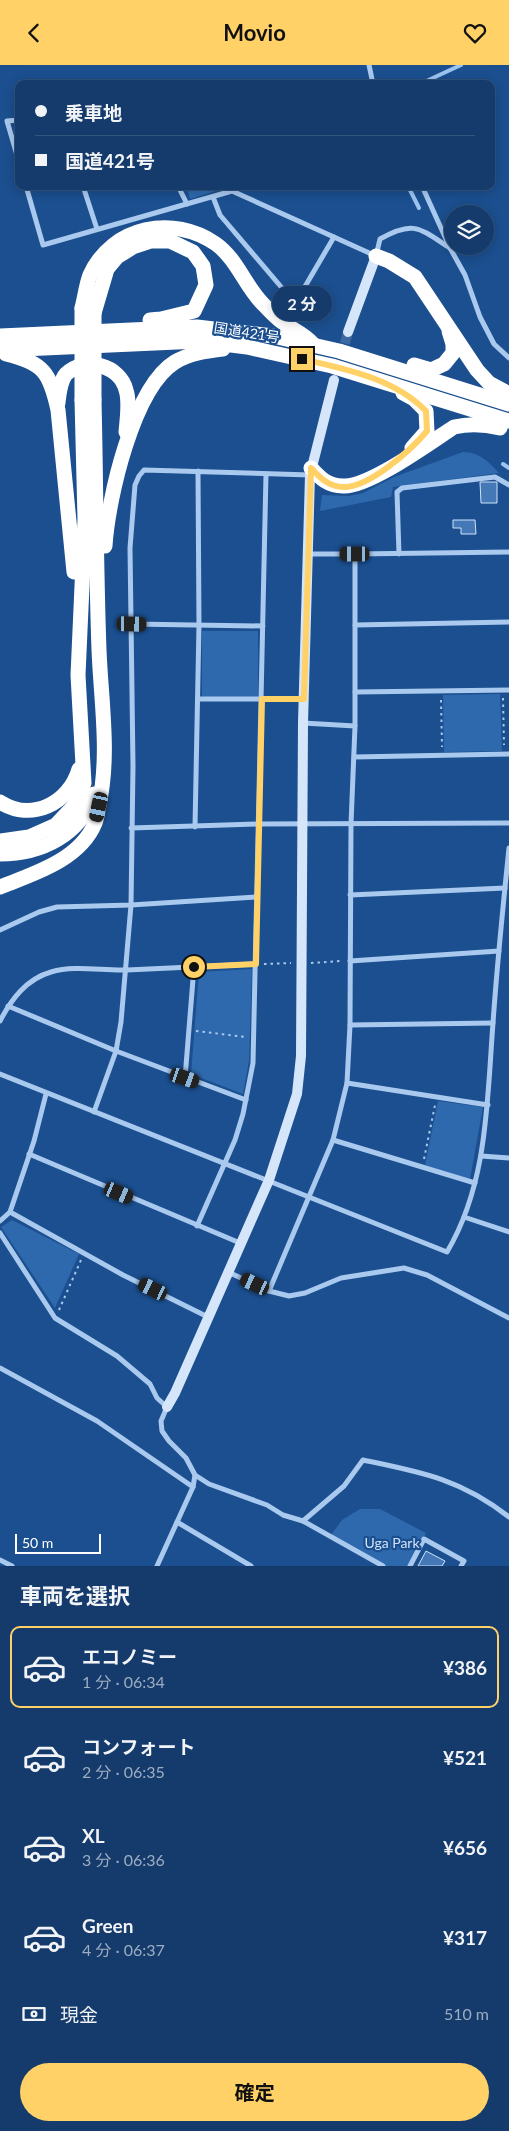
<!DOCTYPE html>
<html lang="ja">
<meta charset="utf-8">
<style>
:root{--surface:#143b6b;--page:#1d4271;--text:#f1f3f6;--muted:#9dadc1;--line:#33557e;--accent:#ffd166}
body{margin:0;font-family:Lato,"Noto Sans JP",sans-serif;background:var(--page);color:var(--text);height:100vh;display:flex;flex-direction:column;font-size:19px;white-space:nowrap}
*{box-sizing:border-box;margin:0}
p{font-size:16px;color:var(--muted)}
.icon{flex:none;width:28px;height:28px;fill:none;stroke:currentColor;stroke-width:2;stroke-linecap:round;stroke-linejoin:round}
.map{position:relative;height:1501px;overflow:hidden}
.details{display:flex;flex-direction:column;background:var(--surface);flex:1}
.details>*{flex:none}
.hud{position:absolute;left:15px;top:15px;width:480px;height:110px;border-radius:10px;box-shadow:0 2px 12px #0003,0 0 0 1px var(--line);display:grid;align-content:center;height:110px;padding:0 20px;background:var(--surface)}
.tools{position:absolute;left:444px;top:140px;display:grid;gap:10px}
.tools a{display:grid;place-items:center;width:50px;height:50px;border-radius:50%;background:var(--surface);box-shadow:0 2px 12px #0003,0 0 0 1px var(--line);font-size:25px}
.scale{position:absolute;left:15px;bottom:12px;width:86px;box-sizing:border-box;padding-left:5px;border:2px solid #fff;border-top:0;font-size:14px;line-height:18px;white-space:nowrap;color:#fff;-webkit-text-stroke:4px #1b4f8f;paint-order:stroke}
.end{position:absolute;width:22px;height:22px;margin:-11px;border:6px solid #ffd166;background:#111;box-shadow:0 0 0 2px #111}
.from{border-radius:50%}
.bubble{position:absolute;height:35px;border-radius:18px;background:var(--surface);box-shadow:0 2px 12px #0003,0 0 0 1px var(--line);font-size:16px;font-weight:700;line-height:35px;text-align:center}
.car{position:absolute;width:15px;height:30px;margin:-15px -8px;border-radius:6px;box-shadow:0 0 4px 1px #0007;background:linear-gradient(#222 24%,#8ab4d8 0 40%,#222 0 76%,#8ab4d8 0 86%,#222 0)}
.hud b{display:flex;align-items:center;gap:18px;height:48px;font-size:19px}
.hud b+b{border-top:1px solid var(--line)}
.hud i{width:12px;height:12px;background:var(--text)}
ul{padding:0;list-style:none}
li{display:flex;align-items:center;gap:15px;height:82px;margin:0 10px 8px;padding:0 10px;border:2px solid transparent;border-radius:10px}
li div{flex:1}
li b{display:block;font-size:19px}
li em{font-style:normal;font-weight:700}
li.selected{border-color:var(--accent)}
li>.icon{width:45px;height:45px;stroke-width:1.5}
h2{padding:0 20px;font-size:22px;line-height:60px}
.pay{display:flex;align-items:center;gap:12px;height:55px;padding:0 20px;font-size:19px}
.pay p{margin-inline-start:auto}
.action{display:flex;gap:10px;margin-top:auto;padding:10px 20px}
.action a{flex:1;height:58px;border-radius:30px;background:var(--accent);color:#111;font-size:20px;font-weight:700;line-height:58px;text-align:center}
header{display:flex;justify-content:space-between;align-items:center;height:65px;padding:0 20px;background:var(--accent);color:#111;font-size:22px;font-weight:700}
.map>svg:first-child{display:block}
</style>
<header><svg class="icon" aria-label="back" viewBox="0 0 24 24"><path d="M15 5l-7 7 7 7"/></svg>Movio<svg class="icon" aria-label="heart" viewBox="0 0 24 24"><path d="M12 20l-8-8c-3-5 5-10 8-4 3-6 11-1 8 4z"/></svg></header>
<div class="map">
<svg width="509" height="1501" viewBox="0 0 509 1501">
<rect width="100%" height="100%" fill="#1b4f8f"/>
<g fill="#2e69ad">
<polygon points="186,121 232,121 190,134"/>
<path d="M463 387C479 387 488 396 499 408L393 422 391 432 320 446 322 430 349 431 363 428 394 412Z"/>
<rect x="202" y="566" width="56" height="66"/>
<polygon points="500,629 502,686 444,687 443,630"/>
<polygon points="252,904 249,996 243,1029 191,1009 199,907"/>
<polygon points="438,1036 483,1042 470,1114 425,1100"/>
<polygon points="12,1155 79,1189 55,1243 1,1162"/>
<polygon points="360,1444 380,1444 426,1468 408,1501 386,1501 331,1470 342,1455"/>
</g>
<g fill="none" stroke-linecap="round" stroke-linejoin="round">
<g stroke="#9cc4f0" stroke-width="4">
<polyline points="420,19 461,0"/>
<polyline points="408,121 419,143"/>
<polyline points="503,399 509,403"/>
</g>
</g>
<g fill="#4478b7" stroke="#cfe3fa">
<polygon points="480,417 497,417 497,438 481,438"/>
<polygon points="453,455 475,455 476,469 461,469 461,463 453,463"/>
<polygon points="426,1486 445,1496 442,1501 418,1501"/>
</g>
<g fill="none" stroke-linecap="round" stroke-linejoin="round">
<polyline stroke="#3d69a0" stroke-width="10" stroke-dasharray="10 5" stroke-linecap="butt" points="341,293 348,267"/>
<g stroke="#a9c9ee" stroke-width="2" stroke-dasharray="2.5 4" stroke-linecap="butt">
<polyline points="503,633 504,680"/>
<polyline points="441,635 442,682"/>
<polyline points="311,898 341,896"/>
<polyline points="264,899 291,898"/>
<polyline points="196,966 246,972"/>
<polyline points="424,1094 435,1040"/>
<polyline points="59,1245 81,1195"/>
</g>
<g stroke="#a9c9ee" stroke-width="5">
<polyline points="369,0 373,19"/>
<polyline points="19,55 7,56 19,97"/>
<path d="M26 121 43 180 232 126 376 191 380 174C414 155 419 163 450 183"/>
<polyline points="83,121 97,164"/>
<polyline points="178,121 187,139"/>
<polyline points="422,121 450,183 465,210 480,252 494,279 509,293"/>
<polyline points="213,132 220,150 288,230 300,230 334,172"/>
<polyline points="307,489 355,489"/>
<polyline points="399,489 397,427 402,423 495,412 509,420"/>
<polyline points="132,559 263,561"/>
<polyline points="355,560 509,557"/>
<polyline points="355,627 509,625"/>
<polyline points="198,634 304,634"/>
<polyline points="303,658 355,661"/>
<polyline points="354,692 509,689"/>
<polyline points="195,762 199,560 198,406"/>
<polyline points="131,763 259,759 509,758"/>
<polyline points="350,830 505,823"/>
<polyline points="0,865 39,847 57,842 131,840 257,832"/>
<polyline points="350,896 499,886"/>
<polyline points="8,941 116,986 246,1035"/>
<path d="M0 956C11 935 26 914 51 907 75 900 102 906 127 905 170 903 213 901 256 899"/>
<polyline points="350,960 493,958"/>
<path d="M0 1009 447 1187C488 1118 487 1035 493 958 497 900 503 841 509 783"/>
<polyline points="185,1013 194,902"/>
<polyline points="347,1018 488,1040"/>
<polyline points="46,1029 34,1076 10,1147 123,1210 208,1252"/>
<polyline points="94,1047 116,986 121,957 131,840 133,701 130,483 135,420 139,411 144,405 310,410"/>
<polyline points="333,1075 475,1118"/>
<polyline points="29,1089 240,1178"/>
<polyline points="481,1091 509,1093"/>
<polyline points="464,1152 509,1167"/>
<polyline points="0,1156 10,1147"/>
<polyline points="197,1161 235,1075 243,1049 253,998 266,409"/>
<path d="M0 1168 55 1253 117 1291 150 1319 157 1333 167 1342 161 1356 162 1366 169 1376 186 1393 195 1410 209 1419 267 1440 283 1450 303 1456 344 1421 363 1395C421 1407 461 1414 509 1452"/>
<polyline points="228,1207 269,1226 289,1231 305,1228 341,1213 404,1203 427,1210 509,1253"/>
<polyline points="269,1226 333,1075 347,1018 350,960 351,759 355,661 355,489 509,487"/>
<polyline points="0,1303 97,1356 193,1422"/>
<polyline points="303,1456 383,1501"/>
<polyline points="177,1457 251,1501"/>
<polyline points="0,1495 12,1501"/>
<polyline points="157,1501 193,1422 195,1410"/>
<polyline points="410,1501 424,1474 464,1496 461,1501"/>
</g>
<g stroke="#d6e6fa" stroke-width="10">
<polyline points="348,267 376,191"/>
<polyline points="167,1342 175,1328 269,1115 297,1029 301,991 303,658 310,410 334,315"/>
</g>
<g stroke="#fff" stroke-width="15">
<polyline points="376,191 389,196 415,212 477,305 489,318 504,326 509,334"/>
<path d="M82 243C85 232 86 220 90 210 112 161 174 149 216 179 237 194 245 221 263 239 269 245 275 252 282 257 293 265 303 268 313 279"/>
<polyline points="94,248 107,204 117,192 133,182 151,176 170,176 193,187 203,201 206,220 194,246 161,254 150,255"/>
<polyline points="0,271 197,262 273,271 339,286 509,339"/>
<polyline points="0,285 199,276 247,282 332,301 509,356"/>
<path d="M6 289C44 298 50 308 58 345L74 507"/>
<polyline points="414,300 431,305 444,299 453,288 453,279 449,266"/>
<polyline points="403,328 414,334 426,346 427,366 412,383"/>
<path d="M58 338C59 329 60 316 66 309 85 291 120 300 126 325 130 337 127 354 126 367"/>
<path d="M311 403C320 413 328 421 343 421 368 423 431 377 454 362 471 358 484 359 500 363"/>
<path d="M105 481C108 434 133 323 175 297 190 288 207 286 223 284"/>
<path d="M0 737C31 757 69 739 79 704"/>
<polyline points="0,776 29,772 56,760 74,741 84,718 78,610 85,454 82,335"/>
<path d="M0 789C42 789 80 770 94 729"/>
<path d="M0 822C33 809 80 795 95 758 97 753 98 746 99 740 110 689 101 636 99 585 96 502 96 418 94 335"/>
</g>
<g stroke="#fff" stroke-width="15">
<polyline points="82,243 82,335"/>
<polyline points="94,248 94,335"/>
</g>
</g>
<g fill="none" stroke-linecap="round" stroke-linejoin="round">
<path stroke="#ffd166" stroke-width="6" d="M194 902 256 899 262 634H304L311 403C320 413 329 422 344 422 370 422 411 385 427 366L426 346C394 313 345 304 302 294"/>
</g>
<g text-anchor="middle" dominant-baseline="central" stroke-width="4.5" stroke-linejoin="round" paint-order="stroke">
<g font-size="14" fill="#fff" stroke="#1b4f8f">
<text transform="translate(247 267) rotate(9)">国道421号</text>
</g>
<g font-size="14" fill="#cfe3fa" stroke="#1b4f8f">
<text x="392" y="1477">Uga Park</text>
</g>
</g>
</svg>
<div class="tools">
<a><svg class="icon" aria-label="layers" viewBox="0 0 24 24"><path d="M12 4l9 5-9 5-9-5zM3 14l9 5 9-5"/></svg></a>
</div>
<div class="scale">50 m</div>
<i class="end from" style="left:194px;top:902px"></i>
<i class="end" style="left:302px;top:294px"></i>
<div class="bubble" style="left:272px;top:221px;width:60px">2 分</div>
<i class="car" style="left:355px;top:489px;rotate:270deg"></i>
<i class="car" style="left:132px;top:559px;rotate:91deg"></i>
<i class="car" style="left:99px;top:742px;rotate:192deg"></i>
<i class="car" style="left:185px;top:1013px;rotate:109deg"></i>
<i class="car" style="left:119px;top:1128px;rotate:113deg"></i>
<i class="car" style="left:255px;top:1219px;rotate:295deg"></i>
<i class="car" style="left:153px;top:1224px;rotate:296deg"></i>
<div class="hud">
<b><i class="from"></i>乗車地</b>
<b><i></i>国道421号</b>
</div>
</div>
<section class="details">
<h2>車両を選択</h2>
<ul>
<li class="selected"><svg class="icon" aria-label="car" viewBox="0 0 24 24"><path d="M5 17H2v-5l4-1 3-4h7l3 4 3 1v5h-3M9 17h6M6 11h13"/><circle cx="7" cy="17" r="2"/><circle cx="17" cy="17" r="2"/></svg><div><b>エコノミー</b><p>1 分 · 06:34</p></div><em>¥386</em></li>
<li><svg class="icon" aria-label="car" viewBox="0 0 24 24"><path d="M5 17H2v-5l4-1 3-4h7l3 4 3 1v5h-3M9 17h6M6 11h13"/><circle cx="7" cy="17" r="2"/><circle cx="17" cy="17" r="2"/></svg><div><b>コンフォート</b><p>2 分 · 06:35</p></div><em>¥521</em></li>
<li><svg class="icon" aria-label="car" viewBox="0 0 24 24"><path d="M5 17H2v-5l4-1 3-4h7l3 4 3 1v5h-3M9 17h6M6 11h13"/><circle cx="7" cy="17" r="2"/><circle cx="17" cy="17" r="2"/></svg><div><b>XL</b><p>3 分 · 06:36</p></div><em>¥656</em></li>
<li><svg class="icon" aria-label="car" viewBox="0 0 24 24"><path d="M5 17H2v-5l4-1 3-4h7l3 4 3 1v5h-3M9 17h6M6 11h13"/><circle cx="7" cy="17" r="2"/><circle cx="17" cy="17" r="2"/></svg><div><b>Green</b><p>4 分 · 06:37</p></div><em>¥317</em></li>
</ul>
<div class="pay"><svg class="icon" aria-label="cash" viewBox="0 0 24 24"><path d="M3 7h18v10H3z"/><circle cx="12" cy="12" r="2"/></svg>現金<p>510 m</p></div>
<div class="action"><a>確定</a></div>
</section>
